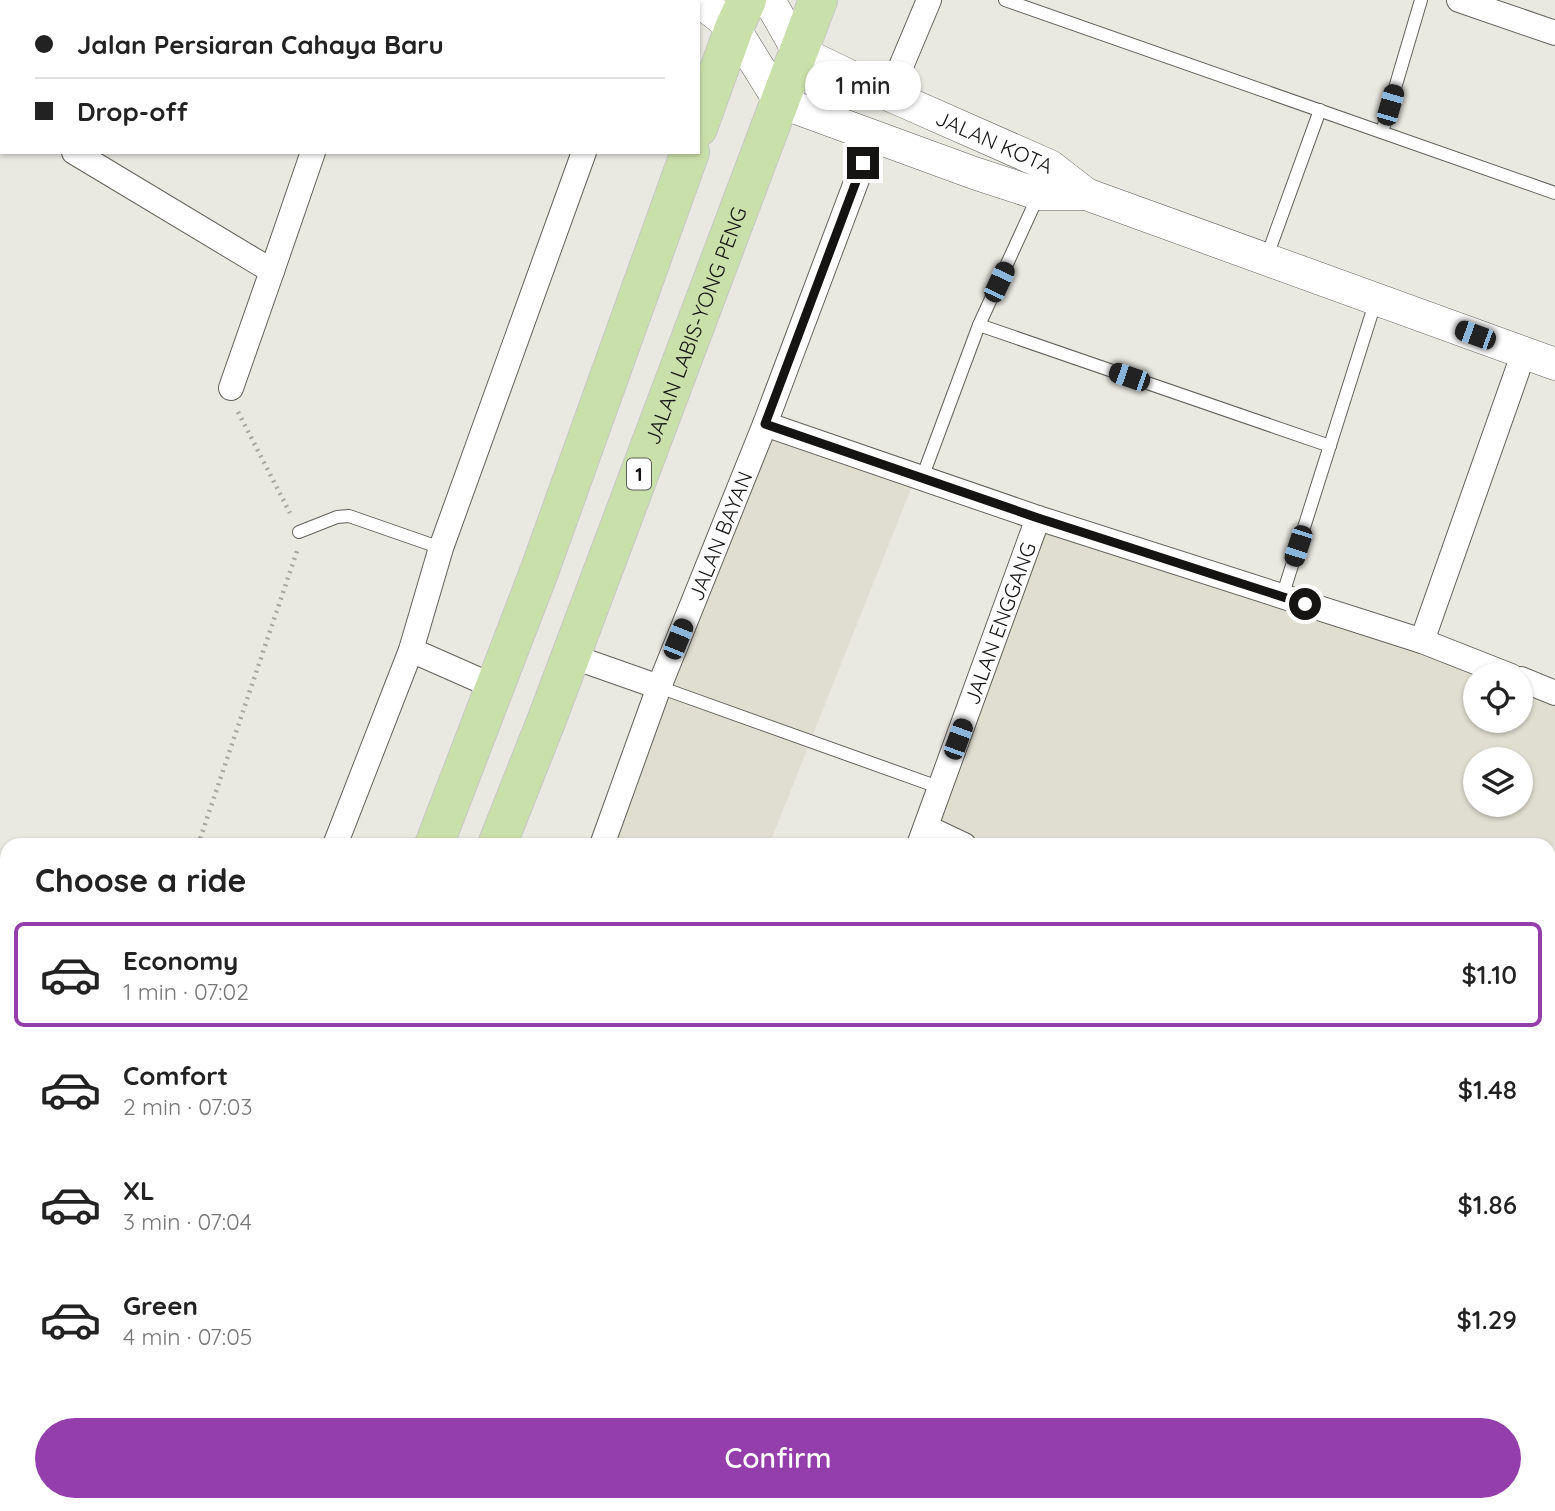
<!DOCTYPE html>
<meta charset="utf-8">
<style>
:root{--surface:#fff;--page:#f6f6f6;--text:#222;--muted:#767676;--line:#e0e0e0;--accent:#943eac}
body{margin:0;font-family:Quicksand,sans-serif;background:var(--page);color:var(--text);height:100vh;display:flex;flex-direction:column;font-size:26px;white-space:nowrap}
*{box-sizing:border-box;margin:0}
p{font-size:23px;color:var(--muted)}
.icon{flex:none;width:38px;height:38px;fill:none;stroke:currentColor;stroke-width:2;stroke-linecap:round;stroke-linejoin:round}
.map{position:relative;flex:1;overflow:hidden}
.sheet{position:absolute;left:0px;top:838px;width:1556px;height:674px;display:flex;flex-direction:column;background:var(--surface);border-radius:21px 21px 0 0;box-shadow:0 2px 5px #0004}
.sheet>*{flex:none}
.hud{position:absolute;left:0px;top:0px;width:700px;height:154px;box-shadow:0 2px 5px #0004;display:grid;align-content:center;height:154px;padding:0 35px;background:var(--surface)}
.controls{position:absolute;left:1463px;top:663px;display:grid;gap:14px}
.controls a{display:grid;place-items:center;width:70px;height:70px;border-radius:50%;background:var(--surface);box-shadow:0 2px 5px #0004;font-size:35px}
.end{position:absolute;width:32px;height:32px;margin:-16px;border:9px solid #151412;background:#fff;box-shadow:0 0 0 4px #fff}
.from{border-radius:50%}
.bubble{position:absolute;height:49px;border-radius:24px;background:var(--surface);box-shadow:0 2px 5px #0004;font-size:23px;font-weight:600;line-height:49px;text-align:center}
.car{position:absolute;width:21px;height:42px;margin:-21px -10px;border-radius:9px;box-shadow:0 0 5px 2px #0007;background:linear-gradient(#222 24%,#8ab4d8 0 40%,#222 0 76%,#8ab4d8 0 86%,#222 0)}
.hud b{display:flex;align-items:center;gap:24px;height:66px;font-size:26px}
.hud b+b{border-top:2px solid var(--line)}
.hud i{width:18px;height:18px;background:var(--text)}
ul{padding:0;list-style:none}
li{display:flex;align-items:center;gap:21px;height:105px;margin:0 14px 10px;padding:0 21px;border:4px solid transparent;border-radius:10px}
li div{flex:1}
li b{display:block;font-size:26px}
li em{font-style:normal;font-weight:600}
li.current{border-color:var(--accent)}
li>.icon{width:63px;height:63px;stroke-width:1.5}
h2{padding:0 35px;font-size:32px;line-height:84px}
.action{display:flex;gap:14px;margin-top:auto;padding:14px 35px}
.action a{flex:1;height:80px;border-radius:42px;background:var(--accent);color:#fff;font-size:28px;font-weight:600;line-height:80px;text-align:center}
.map>svg:first-child{display:block}
</style>
<div class="map">
<svg width="1555" height="1511" viewBox="0 0 1555 1511">
<rect width="100%" height="100%" fill="#e9e8e1"/>
<g fill="#e0ded0" fill-rule="evenodd">
<polygon points="758,410 920,466 769,845 589,845 657,657"/>
<path d="M1023 526 1420 653 1477 675 1475 676V721H1521V693L1555 706V842L1549 856V845H987L917 813ZM1475 760H1521V805H1475Z"/>
<polygon points="7,1282 7,1505 93,1505 91,1511 0,1511 0,1299"/>
<polygon points="346,1505 515,1505 513,1511 344,1511"/>
</g>
<g fill="none" stroke-linecap="round" stroke-linejoin="round">
<g stroke="#62615b" stroke-width="14">
<g id="service">
<polyline points="270,0 272,2"/>
<polyline points="1005,0 1555,193"/>
<polyline points="1382,132 1421,0"/>
<polyline points="1266,259 1320,110"/>
<polyline points="979,325 1330,446"/>
<polyline points="922,478 979,325 1039,194"/>
<polyline points="299,532 337,517 349,516 441,548"/>
<polyline points="1282,597 1376,300"/>
<polyline points="659,687 941,788"/>
<polyline points="1549,1118 1555,1121"/>
<polyline points="0,1318 7,1301"/>
</g>
</g>
<g stroke="#62615b" stroke-width="26">
<g id="minor">
<polyline points="602,0 603,2"/>
<polyline points="1459,0 1555,33"/>
<polyline points="371,2 372,0"/>
<polyline points="889,95 929,0"/>
<polyline points="0,108 2,109"/>
<polyline points="74,152 272,271 231,388"/>
<polyline points="272,271 313,152"/>
<polyline points="765,424 1038,518 1422,641 1511,676"/>
<polyline points="1422,641 1524,352"/>
<polyline points="411,650 495,687"/>
<polyline points="571,656 659,687"/>
<polyline points="1521,679 1555,693"/>
<polyline points="926,827 964,845"/>
<polyline points="335,845 411,650 441,548 584,152"/>
<path id="s1" d="M602 845 659 687 765 424 873 137"/>
<path id="s2" d="M919 845 1038 518"/>
<polyline points="1549,950 1555,953"/>
<polyline points="919,1505 937,1511"/>
<polyline points="80,1511 82,1505"/>
<polyline points="356,1511 359,1505"/>
<polyline points="662,1511 664,1505"/>
<polyline points="965,1511 978,1505"/>
</g>
</g>
<g stroke="#62615b" stroke-width="33">
<g id="tertiary">
<polyline points="698,0 734,28 780,102 974,173 1038,194 1086,194 1555,364"/>
<path id="s3" d="M769 0 798 51 889 95 1050 166 1086 194"/>
<polyline points="1549,896 1555,882"/>
<polyline points="1549,1268 1551,1269 1549,1276"/>
<polyline points="0,1392 7,1394"/>
<polyline points="1456,1511 1458,1505"/>
</g>
</g>
<g stroke="#c7c7c6" stroke-width="40">
<g id="trunk">
<polyline points="698,128 734,28 747,0"/>
<polyline points="434,845 539,572 690,152"/>
<path id="s4" d="M497 845 547 719 818 0"/>
<polyline points="177,1511 179,1505"/>
<polyline points="243,1511 245,1505"/>
</g>
</g>
<g stroke="#a8a7a2" stroke-width="4.5" stroke-dasharray="2 5" stroke-linecap="butt">
<polyline points="238,412 290,513"/>
<polyline points="198,845 297,551"/>
</g>
<use href="#service" stroke="#fff" stroke-width="12"/>
<use href="#minor" stroke="#fff" stroke-width="24"/>
<use href="#tertiary" stroke="#fff" stroke-width="32"/>
<use href="#trunk" stroke="#cae0aa" stroke-width="38"/>
</g>
<g fill="none" stroke-linecap="round" stroke-linejoin="round">
<polyline stroke="#151412" stroke-width="9" points="863,163 765,424 1038,518 1305,604"/>
</g>
<g text-anchor="middle" dominant-baseline="central" stroke-width="5" stroke-linejoin="round" paint-order="stroke">
<rect fill="#fff" stroke="#5b5a59" stroke-width="2" x="627" y="458.5" width="24" height="31" rx="5"/>
<g font-size="19" font-weight="bold" fill="#151412">
<text x="639" y="474">1</text>
</g>
<g font-size="21" fill="#151412" stroke="#fff">
<text stroke="none"><textPath href="#s3" startOffset="275">JALAN KOTA</textPath></text>
<text stroke="none"><textPath href="#s4" startOffset="556">JALAN LABIS-YONG PENG</textPath></text>
<text stroke="none"><textPath href="#s1" startOffset="331">JALAN BAYAN</textPath></text>
<text stroke="none"><textPath href="#s2" startOffset="236">JALAN ENGGANG</textPath></text>
</g>
</g>
</svg>
<div class="controls">
<a><svg class="icon" aria-label="locate" viewBox="0 0 24 24"><circle cx="12" cy="12" r="6"/><path d="M12 2v4M12 18v4M2 12h4M18 12h4"/></svg></a>
<a><svg class="icon" aria-label="layers" viewBox="0 0 24 24"><path d="M12 4l9 5-9 5-9-5zM3 14l9 5 9-5"/></svg></a>
</div>
<i class="end from" style="left:1305px;top:604px"></i>
<i class="end" style="left:863px;top:163px"></i>
<div class="bubble" style="left:805px;top:61px;width:116px">1 min</div>
<i class="car" style="left:1390px;top:105px;rotate:16deg"></i>
<i class="car" style="left:999px;top:282px;rotate:25deg"></i>
<i class="car" style="left:1475px;top:335px;rotate:290deg"></i>
<i class="car" style="left:1129px;top:377px;rotate:289deg"></i>
<i class="car" style="left:1298px;top:546px;rotate:198deg"></i>
<i class="car" style="left:678px;top:639px;rotate:22deg"></i>
<i class="car" style="left:958px;top:739px;rotate:20deg"></i>
<div class="hud">
<b><i class="from"></i>Jalan Persiaran Cahaya Baru</b>
<b><i></i>Drop-off</b>
</div>
<section class="sheet">
<h2>Choose a ride</h2>
<ul>
<li class="current"><svg class="icon" aria-label="car" viewBox="0 0 24 24"><path d="M5 17H2v-5l4-1 3-4h7l3 4 3 1v5h-3M9 17h6M6 11h13"/><circle cx="7" cy="17" r="2"/><circle cx="17" cy="17" r="2"/></svg><div><b>Economy</b><p>1 min · 07:02</p></div><em>$1.10</em></li>
<li><svg class="icon" aria-label="car" viewBox="0 0 24 24"><path d="M5 17H2v-5l4-1 3-4h7l3 4 3 1v5h-3M9 17h6M6 11h13"/><circle cx="7" cy="17" r="2"/><circle cx="17" cy="17" r="2"/></svg><div><b>Comfort</b><p>2 min · 07:03</p></div><em>$1.48</em></li>
<li><svg class="icon" aria-label="car" viewBox="0 0 24 24"><path d="M5 17H2v-5l4-1 3-4h7l3 4 3 1v5h-3M9 17h6M6 11h13"/><circle cx="7" cy="17" r="2"/><circle cx="17" cy="17" r="2"/></svg><div><b>XL</b><p>3 min · 07:04</p></div><em>$1.86</em></li>
<li><svg class="icon" aria-label="car" viewBox="0 0 24 24"><path d="M5 17H2v-5l4-1 3-4h7l3 4 3 1v5h-3M9 17h6M6 11h13"/><circle cx="7" cy="17" r="2"/><circle cx="17" cy="17" r="2"/></svg><div><b>Green</b><p>4 min · 07:05</p></div><em>$1.29</em></li>
</ul>
<div class="action"><a>Confirm</a></div>
</section>
</div>
